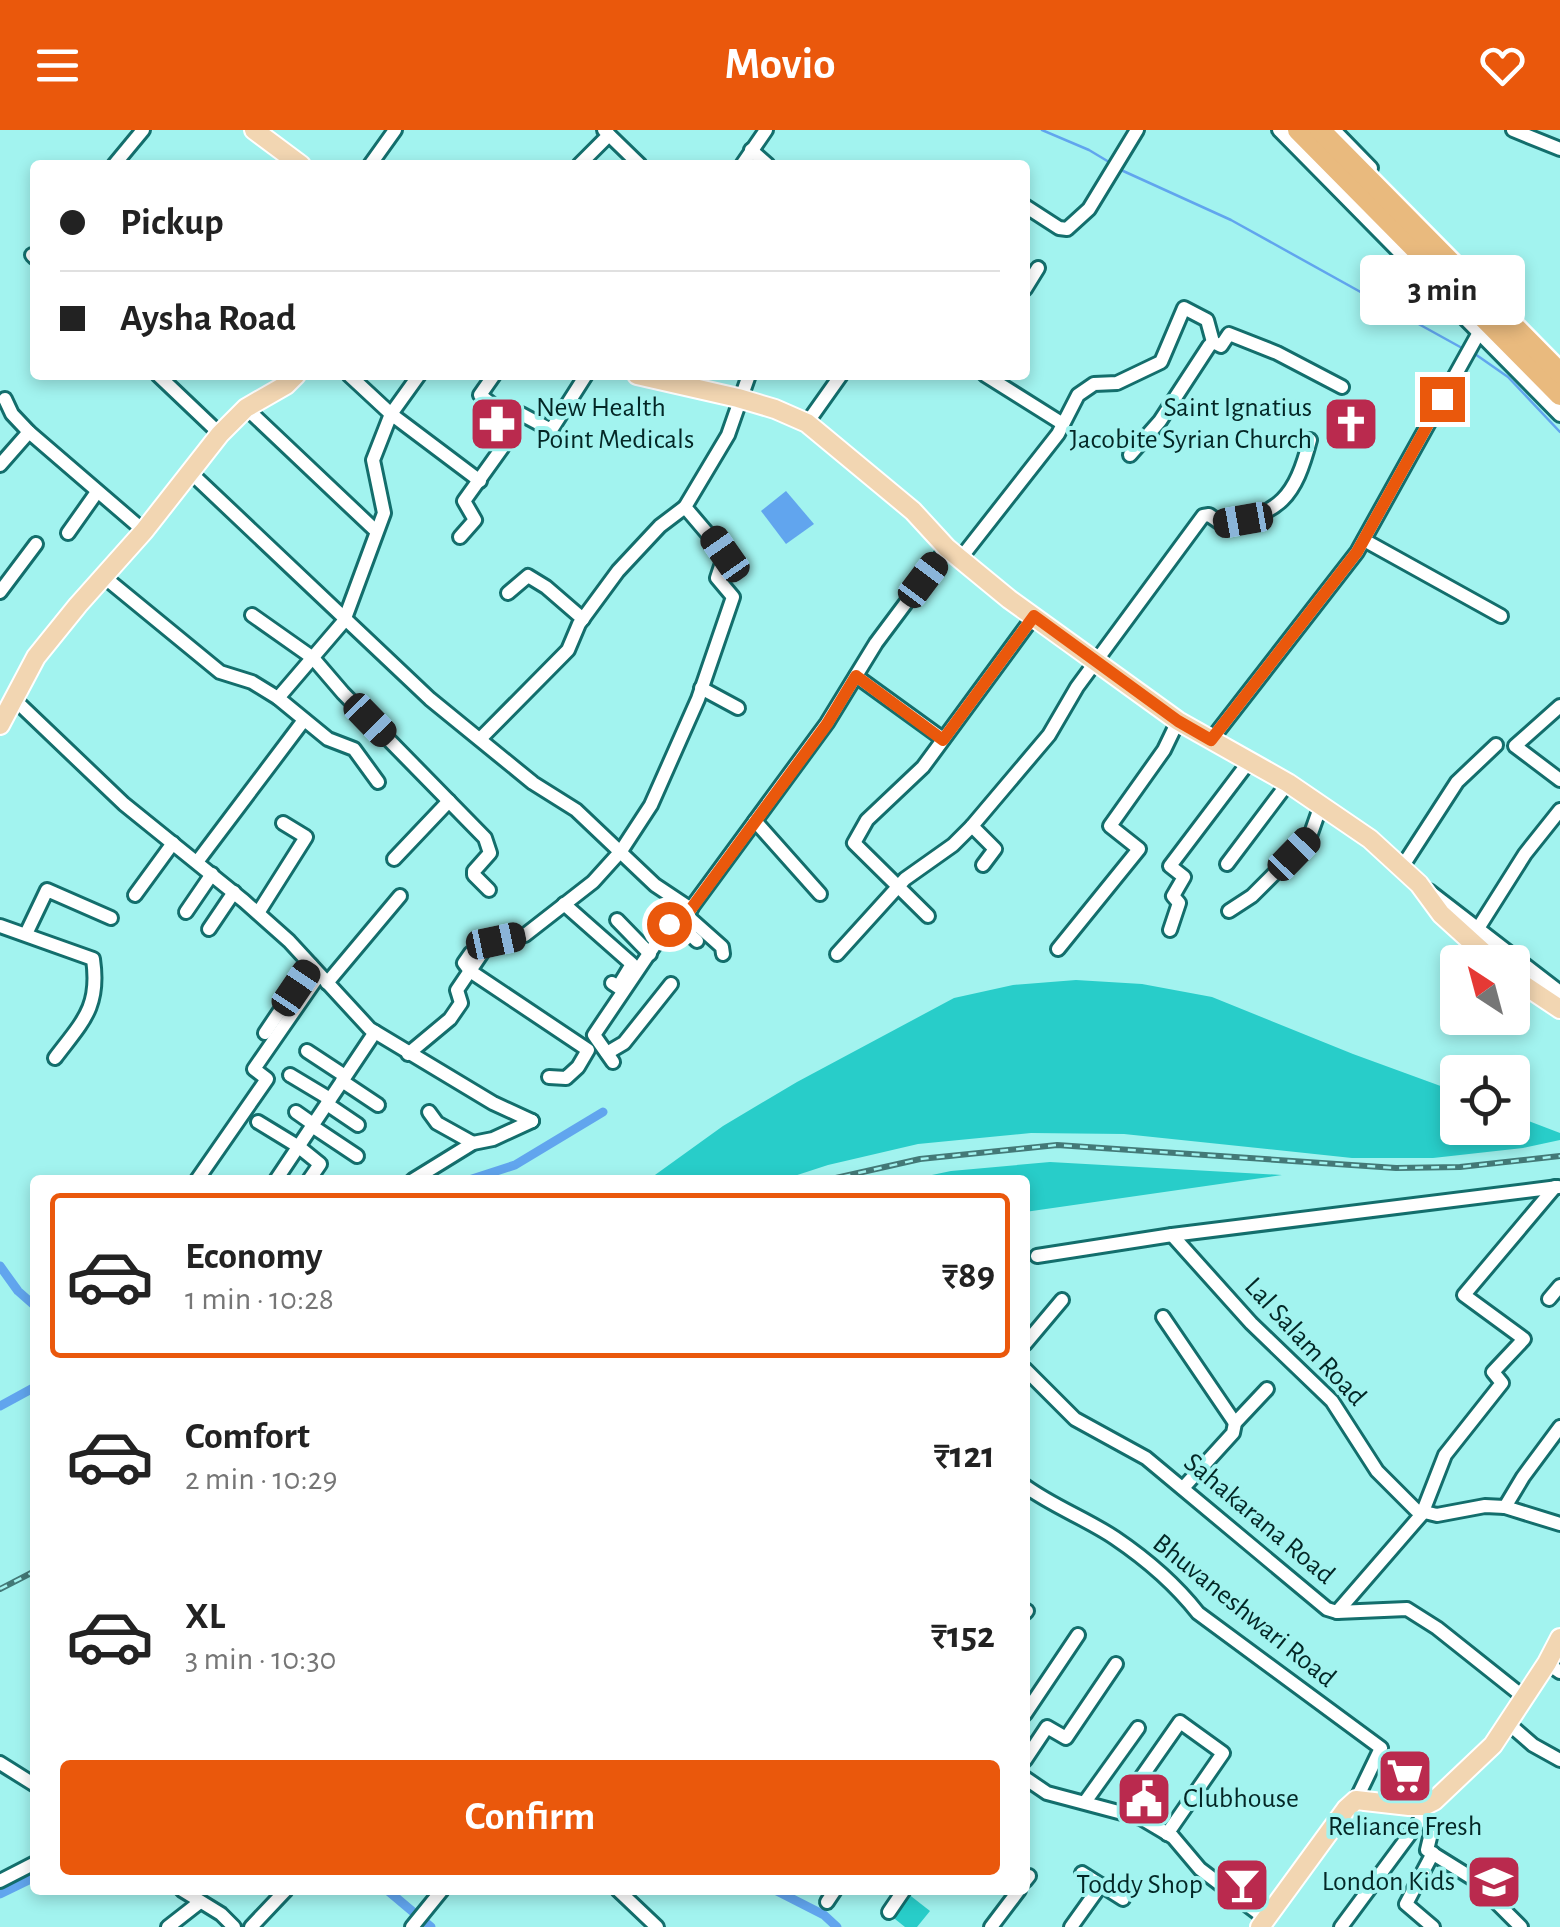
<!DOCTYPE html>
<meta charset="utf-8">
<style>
:root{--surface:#fff;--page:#f2f2f2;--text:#222;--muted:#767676;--line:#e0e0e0;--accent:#ea580c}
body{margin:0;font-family:"Alegreya Sans",sans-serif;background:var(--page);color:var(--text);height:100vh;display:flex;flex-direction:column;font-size:38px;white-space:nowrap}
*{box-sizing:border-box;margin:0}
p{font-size:32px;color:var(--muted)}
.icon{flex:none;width:55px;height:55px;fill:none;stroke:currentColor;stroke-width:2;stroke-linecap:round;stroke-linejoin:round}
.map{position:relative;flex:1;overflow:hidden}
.drawer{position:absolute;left:30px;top:1045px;width:1000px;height:720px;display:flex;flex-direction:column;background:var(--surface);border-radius:10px;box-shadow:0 5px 15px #0003}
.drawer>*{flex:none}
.banner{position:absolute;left:30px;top:30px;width:1000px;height:220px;border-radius:10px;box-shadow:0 5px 15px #0003;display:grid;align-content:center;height:220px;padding:0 30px;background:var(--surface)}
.needle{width:65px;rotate:324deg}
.tools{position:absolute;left:1440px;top:815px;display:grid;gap:20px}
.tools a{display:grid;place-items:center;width:90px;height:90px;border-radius:10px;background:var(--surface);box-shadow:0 5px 15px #0003;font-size:50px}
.end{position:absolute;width:45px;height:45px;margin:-22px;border:12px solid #ea580c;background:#fff;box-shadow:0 0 0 5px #fff}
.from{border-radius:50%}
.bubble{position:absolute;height:70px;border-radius:10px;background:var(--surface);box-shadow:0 5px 15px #0003;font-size:32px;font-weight:600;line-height:70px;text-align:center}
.car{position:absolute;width:30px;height:60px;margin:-30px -15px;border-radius:12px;box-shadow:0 0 8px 2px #0007;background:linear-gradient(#222 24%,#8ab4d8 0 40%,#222 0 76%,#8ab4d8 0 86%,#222 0)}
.banner b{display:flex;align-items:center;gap:35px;height:95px;font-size:38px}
.banner b+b{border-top:2px solid var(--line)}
.banner i{width:25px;height:25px;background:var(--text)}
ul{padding:18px 0 0;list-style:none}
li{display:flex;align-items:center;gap:30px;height:165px;margin:0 20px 15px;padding:0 10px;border:5px solid transparent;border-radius:10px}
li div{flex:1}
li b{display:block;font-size:38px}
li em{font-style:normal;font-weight:600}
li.selected{border-color:var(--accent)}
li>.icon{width:90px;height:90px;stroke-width:1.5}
.button{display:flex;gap:20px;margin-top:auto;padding:20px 30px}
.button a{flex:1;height:115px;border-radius:10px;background:var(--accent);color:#fff;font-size:40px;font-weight:600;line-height:115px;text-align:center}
header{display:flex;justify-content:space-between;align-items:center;height:130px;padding:0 30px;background:var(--accent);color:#fff;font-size:45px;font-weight:600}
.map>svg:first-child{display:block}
</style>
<header><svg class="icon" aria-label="menu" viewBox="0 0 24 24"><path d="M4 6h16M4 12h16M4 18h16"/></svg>Movio<svg class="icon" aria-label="heart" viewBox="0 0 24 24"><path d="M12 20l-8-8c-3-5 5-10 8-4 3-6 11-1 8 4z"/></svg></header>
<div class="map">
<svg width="1560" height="1797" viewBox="0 0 1560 1797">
<rect width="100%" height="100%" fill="#a2f3ef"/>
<g fill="#28cdc9">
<polygon points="1076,850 1142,854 1212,867 1353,924 1457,962 1458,998 1512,998 1513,985 1560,1003 1560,1010 1523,1018 1433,1028 1352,1028 1124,1004 1031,1003 918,1014 828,1035 782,1050 648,1050 723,996 797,952 954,868 1013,855"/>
<polygon points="1050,1032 1282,1045 1025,1082 1025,1050 908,1050 951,1041"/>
<polygon points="907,1763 930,1781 917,1797 905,1797 890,1785"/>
</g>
<polygon fill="#61a5ee" points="786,361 814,394 786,414 761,381"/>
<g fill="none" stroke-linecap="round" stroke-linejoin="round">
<g stroke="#61a5ee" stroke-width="2.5">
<polyline points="1042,0 1089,20 1109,32"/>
<polyline points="1121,40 1231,90 1411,190"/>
<polyline points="1415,192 1462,218"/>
<polyline points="1475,224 1508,247 1560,302"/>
</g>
<g stroke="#61a5ee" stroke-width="9">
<polyline points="469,1050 515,1035 603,982"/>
<polyline points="0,1136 18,1161 35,1176"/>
<polyline points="0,1276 35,1257"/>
<polyline points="387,1760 431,1797"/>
<polyline points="775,1760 824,1785 837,1797"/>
<polyline points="0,1764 35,1747"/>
</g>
<g stroke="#136e6c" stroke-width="18">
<g id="minor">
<polyline points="604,0 640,35"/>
<polyline points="1279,0 1560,285"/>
<polyline points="1334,0 1371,38"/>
<polyline points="1513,0 1560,19"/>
<polyline points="751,20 768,35"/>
<polyline points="114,35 143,0"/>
<polyline points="370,35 395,0"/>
<polyline points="579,35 609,5"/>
<polyline points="742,35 766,0"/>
<polyline points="1025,76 1059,98 1067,99 1089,79 1137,0"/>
<polyline points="32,125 35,128"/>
<polyline points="1025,159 1038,138"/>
<polyline points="158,245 220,304"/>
<polyline points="349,245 391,284 419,245"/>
<polyline points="985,245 1063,294"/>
<polyline points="5,269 12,284 29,302 144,401"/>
<polyline points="246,278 376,401"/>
<polyline points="521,284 551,300 586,245"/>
<polyline points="807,293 841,245"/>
<polyline points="1130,325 1160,291 1209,216 1213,212 1221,216 1229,204 1277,223 1342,257"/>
<polyline points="0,335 29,302"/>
<polyline points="190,342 430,569 533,653 576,680 655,755 691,779"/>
<polyline points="68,403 97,362"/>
<polyline points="460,407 475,390 464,371 502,318 515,293 480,265 494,245"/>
<polyline points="1364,410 1501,486"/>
<polyline points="960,429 1058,304 1078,265 1094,254 1117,253 1161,232 1184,178 1207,190 1213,212"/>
<polyline points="103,446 220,542 252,552 278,568 344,491 384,383 373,330 391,284 480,351"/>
<polyline points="0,462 36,414"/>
<polyline points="508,463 528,446 546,457 583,489"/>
<polyline points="252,485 313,528 343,563 485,708 490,723 474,741 474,745 489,760"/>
<polyline points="856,546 943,609"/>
<polyline points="701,558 738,578"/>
<polyline points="13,568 124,674 244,771 289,811 370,899 493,973 532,991"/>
<polyline points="278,568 328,609 354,619 378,652"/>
<polyline points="1560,576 1515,616 1560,650"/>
<polyline points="480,609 568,520 579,494 618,441 660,396 685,377"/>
<polyline points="1211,610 1357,422 1486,190"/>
<polyline points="755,691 820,764"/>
<polyline points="394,729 449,671"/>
<polyline points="197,732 304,590"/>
<polyline points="1227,734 1288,653"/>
<path d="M983 735 995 719 972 696 1049 605 1077 557 1203 386 1209 385 1222 394C1281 384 1295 367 1310 310"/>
<polyline points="1402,737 1457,652 1496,615"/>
<polyline points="1429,761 1560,862"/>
<polyline points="135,765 173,713"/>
<polyline points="564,774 632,834 618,857 612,853"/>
<polyline points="1229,781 1252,766 1309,709 1321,675"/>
<polyline points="186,782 212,744"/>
<polyline points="258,783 306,707 283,693"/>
<polyline points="928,786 854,713 867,690 923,637 1034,486"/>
<polyline points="617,790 650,824"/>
<polyline points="679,794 697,811"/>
<path d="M0 796 93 829C100 877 83 891 55 928"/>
<polyline points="209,799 234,762"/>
<polyline points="1170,800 1179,773 1173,766 1184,747 1170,736 1248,633"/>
<polyline points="1477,800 1525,724 1560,680"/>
<polyline points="26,804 47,760 111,788"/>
<polyline points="1058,819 1139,719 1110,696 1164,620 1178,591"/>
<polyline points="471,823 464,833 470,841 588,920 578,937 566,948 549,947"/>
<polyline points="723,824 722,817 686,785 827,593 876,513 947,418"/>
<polyline points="837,824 905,749 953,715 972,696"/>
<polyline points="327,853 400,766"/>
<polyline points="265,903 311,835"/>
<polyline points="307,921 345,946"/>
<polyline points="607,923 624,913 671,854"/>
<polyline points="408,924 450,889 461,873 457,860 484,820 496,811 525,805 593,752 621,721 651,675 698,569 733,467 717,448 725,424 685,377 728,305 749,245"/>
<polyline points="613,932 594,905 669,794 676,798 686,785"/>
<polyline points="290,945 330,969"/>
<polyline points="342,951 378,975"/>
<polyline points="327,974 358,995"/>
<polyline points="296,982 313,994"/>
<polyline points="429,982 437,993 473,1013"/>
<polyline points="258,992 299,1017 320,1034 309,1050"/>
<polyline points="312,996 357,1026"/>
<polyline points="197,1050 267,949 254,939 319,845"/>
<polyline points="276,1050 375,902"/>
<polyline points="413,1050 473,1013 493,1009 532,991"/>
<polyline points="1172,1105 1251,1193 1332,1271 1377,1341 1416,1380 1437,1385 1485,1376 1505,1377 1560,1394"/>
<polyline points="1037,1126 1172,1105 1558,1057"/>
<polyline points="1549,1169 1560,1156"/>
<polyline points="1163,1187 1235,1293"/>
<polyline points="1025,1214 1062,1170"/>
<polyline points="1025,1239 1075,1289 1146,1328 1327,1479 1337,1482 1407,1479 1437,1498 1525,1568"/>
<path d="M1025 1356C1054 1377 1087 1389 1115 1408 1146 1429 1176 1455 1198 1483L1381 1618 1356 1670"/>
<polyline points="1183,1358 1233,1303 1235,1293 1267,1259"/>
<polyline points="1505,1377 1523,1347 1560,1297"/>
<polyline points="1337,1482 1422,1384 1445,1325 1502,1253 1493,1242 1524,1209 1464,1165 1555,1057"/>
<polyline points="1025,1483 1027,1481"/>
<polyline points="1547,1533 1560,1542"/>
<polyline points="1025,1584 1078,1505"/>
<polyline points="1509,1594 1533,1615 1560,1630"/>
<polyline points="1025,1630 1047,1597 1066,1608 1116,1534"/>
<polyline points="0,1633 35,1655"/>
<polyline points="1025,1648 1047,1663 1141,1688 1173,1707 1200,1739 1266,1789"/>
<polyline points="1136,1655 1180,1592 1223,1623 1167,1704"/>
<polyline points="1085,1672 1138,1598"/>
<polyline points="1424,1676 1424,1685 1432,1699 1427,1720 1472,1748 1521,1797"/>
<polyline points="1433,1723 1406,1774 1433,1797"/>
<polyline points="1082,1743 1123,1769"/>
<polyline points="0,1751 35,1733"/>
<polyline points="1025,1751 1029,1746"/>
<polyline points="182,1760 221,1784 234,1797"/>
<polyline points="618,1760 657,1797"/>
<polyline points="827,1772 835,1760"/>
<polyline points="889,1782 904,1760"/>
<polyline points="168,1797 200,1772"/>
<polyline points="251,1797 286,1760"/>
<polyline points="412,1797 442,1760"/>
<polyline points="991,1797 1019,1760"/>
<polyline points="1071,1797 1101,1755"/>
<polyline points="1341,1797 1424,1685"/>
</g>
</g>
<g stroke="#fff" stroke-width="22">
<g id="major">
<polyline points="254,0 301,35"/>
<polyline points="637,245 738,268 775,279 807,293 913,381 947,418 1009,469 1178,591 1288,653 1370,709 1419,754 1441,784 1494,832"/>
<polyline points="0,595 36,527 78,475 144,401 220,304 246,278 286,255 296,245"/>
<polyline points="1512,847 1560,879"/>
<polyline points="1260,1797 1346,1679 1356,1670 1409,1676 1424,1676 1434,1671 1493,1615 1547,1533 1560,1508"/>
</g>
</g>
<g stroke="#fff" stroke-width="25">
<g id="highway">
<polyline points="1298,0 1560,265"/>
<polyline points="1320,0 1560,243"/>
</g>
</g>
<use href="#minor" stroke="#fff" stroke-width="12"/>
<use href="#major" stroke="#f2d6b2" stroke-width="18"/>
<use href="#highway" stroke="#e9ba7e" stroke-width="20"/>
<g stroke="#437977" stroke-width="6">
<g id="rail">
<polyline points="827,1050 920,1029 1057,1015 1396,1038 1460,1037 1560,1026"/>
<polyline points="0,1459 35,1441"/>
</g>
</g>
<use href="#rail" stroke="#a2f3ef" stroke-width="2.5" stroke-dasharray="8" stroke-linecap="butt"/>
</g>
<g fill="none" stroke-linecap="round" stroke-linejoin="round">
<polyline stroke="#ea580c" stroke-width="12" points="669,794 676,798 691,779 827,594 856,546 943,610 1034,486 1178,591 1211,610 1357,422 1442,269"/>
</g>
<defs>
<g id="pharmacy-square" transform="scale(2.875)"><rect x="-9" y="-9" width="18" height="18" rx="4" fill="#ba2a4e" stroke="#a2f3ef"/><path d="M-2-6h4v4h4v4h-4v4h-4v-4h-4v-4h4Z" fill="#fff"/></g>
<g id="church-square" transform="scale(2.875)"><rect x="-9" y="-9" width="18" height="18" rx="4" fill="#ba2a4e" stroke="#a2f3ef"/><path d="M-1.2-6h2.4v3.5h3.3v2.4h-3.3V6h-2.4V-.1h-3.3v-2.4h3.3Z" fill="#fff"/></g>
<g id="supermarket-square" transform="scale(2.875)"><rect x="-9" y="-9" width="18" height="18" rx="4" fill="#ba2a4e" stroke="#a2f3ef"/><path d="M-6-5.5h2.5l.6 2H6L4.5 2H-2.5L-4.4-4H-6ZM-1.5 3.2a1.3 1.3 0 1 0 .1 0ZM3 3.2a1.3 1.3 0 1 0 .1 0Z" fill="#fff"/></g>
<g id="civic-square" transform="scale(2.875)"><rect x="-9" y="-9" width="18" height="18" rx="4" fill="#ba2a4e" stroke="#a2f3ef"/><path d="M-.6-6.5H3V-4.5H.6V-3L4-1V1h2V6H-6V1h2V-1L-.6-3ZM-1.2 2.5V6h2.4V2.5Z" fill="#fff"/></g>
<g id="school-square" transform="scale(2.875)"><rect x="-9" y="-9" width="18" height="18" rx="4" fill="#ba2a4e" stroke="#a2f3ef"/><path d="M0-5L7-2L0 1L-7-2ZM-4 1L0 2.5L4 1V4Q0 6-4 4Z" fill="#fff"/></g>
<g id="bar-square" transform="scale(2.875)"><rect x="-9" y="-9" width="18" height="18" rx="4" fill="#ba2a4e" stroke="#a2f3ef"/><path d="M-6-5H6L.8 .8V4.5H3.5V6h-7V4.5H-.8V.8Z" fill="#fff"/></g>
</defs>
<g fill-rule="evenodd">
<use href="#pharmacy-square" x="497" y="294"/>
<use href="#church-square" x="1351" y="294"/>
<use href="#supermarket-square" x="1405" y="1646"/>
<use href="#civic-square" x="1144" y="1669"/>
<use href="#school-square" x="1494" y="1752"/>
<use href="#bar-square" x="1242" y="1755"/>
</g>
<g text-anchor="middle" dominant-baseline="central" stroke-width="8" stroke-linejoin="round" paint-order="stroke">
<g font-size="28" fill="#032726" stroke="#a2f3ef" text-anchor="end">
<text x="536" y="278" text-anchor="start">New Health<tspan x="536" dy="32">Point Medicals</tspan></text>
<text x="1312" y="278">Saint Ignatius<tspan x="1312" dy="32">Jacobite Syrian Church</tspan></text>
<text x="1183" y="1669" text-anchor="start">Clubhouse</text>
<text x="1405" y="1697" text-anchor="middle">Reliance Fresh</text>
<text x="1455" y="1752">London Kids</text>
<text x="1203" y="1755">Toddy Shop</text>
</g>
<g font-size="28" fill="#032726" stroke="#a2f3ef">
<text transform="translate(1305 1212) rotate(47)">Lal Salam Road</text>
<text transform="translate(1259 1389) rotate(40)">Sahakarana Road</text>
<text transform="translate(1244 1481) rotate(39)">Bhuvaneshwari Road</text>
</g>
</g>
</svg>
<div class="tools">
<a><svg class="needle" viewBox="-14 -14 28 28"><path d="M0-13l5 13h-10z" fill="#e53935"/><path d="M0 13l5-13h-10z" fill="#767676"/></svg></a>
<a><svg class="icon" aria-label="locate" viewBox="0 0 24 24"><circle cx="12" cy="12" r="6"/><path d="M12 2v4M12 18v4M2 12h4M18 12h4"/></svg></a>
</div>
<i class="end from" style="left:669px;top:794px"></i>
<i class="end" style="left:1442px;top:269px"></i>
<div class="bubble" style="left:1360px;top:125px;width:165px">3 min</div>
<i class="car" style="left:1243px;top:390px;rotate:260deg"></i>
<i class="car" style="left:725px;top:424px;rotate:325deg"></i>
<i class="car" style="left:923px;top:450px;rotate:37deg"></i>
<i class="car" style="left:370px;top:590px;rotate:136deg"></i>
<i class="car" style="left:1294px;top:724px;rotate:44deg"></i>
<i class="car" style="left:496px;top:811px;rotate:78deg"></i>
<i class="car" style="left:296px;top:858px;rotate:34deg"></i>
<div class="banner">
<b><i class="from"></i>Pickup</b>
<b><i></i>Aysha Road</b>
</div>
<section class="drawer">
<ul>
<li class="selected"><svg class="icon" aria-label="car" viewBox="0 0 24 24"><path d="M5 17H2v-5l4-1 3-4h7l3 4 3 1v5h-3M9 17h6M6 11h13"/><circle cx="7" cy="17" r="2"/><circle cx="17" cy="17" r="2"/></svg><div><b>Economy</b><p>1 min · 10:28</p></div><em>₹89</em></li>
<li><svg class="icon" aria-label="car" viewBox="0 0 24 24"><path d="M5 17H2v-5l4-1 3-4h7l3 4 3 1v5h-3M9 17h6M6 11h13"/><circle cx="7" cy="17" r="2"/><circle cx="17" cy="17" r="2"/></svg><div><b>Comfort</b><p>2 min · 10:29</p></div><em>₹121</em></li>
<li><svg class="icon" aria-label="car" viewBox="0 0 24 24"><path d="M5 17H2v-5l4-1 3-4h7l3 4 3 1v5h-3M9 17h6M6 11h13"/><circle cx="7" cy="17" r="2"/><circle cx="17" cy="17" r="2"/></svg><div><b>XL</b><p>3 min · 10:30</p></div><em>₹152</em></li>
</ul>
<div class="button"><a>Confirm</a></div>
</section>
</div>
